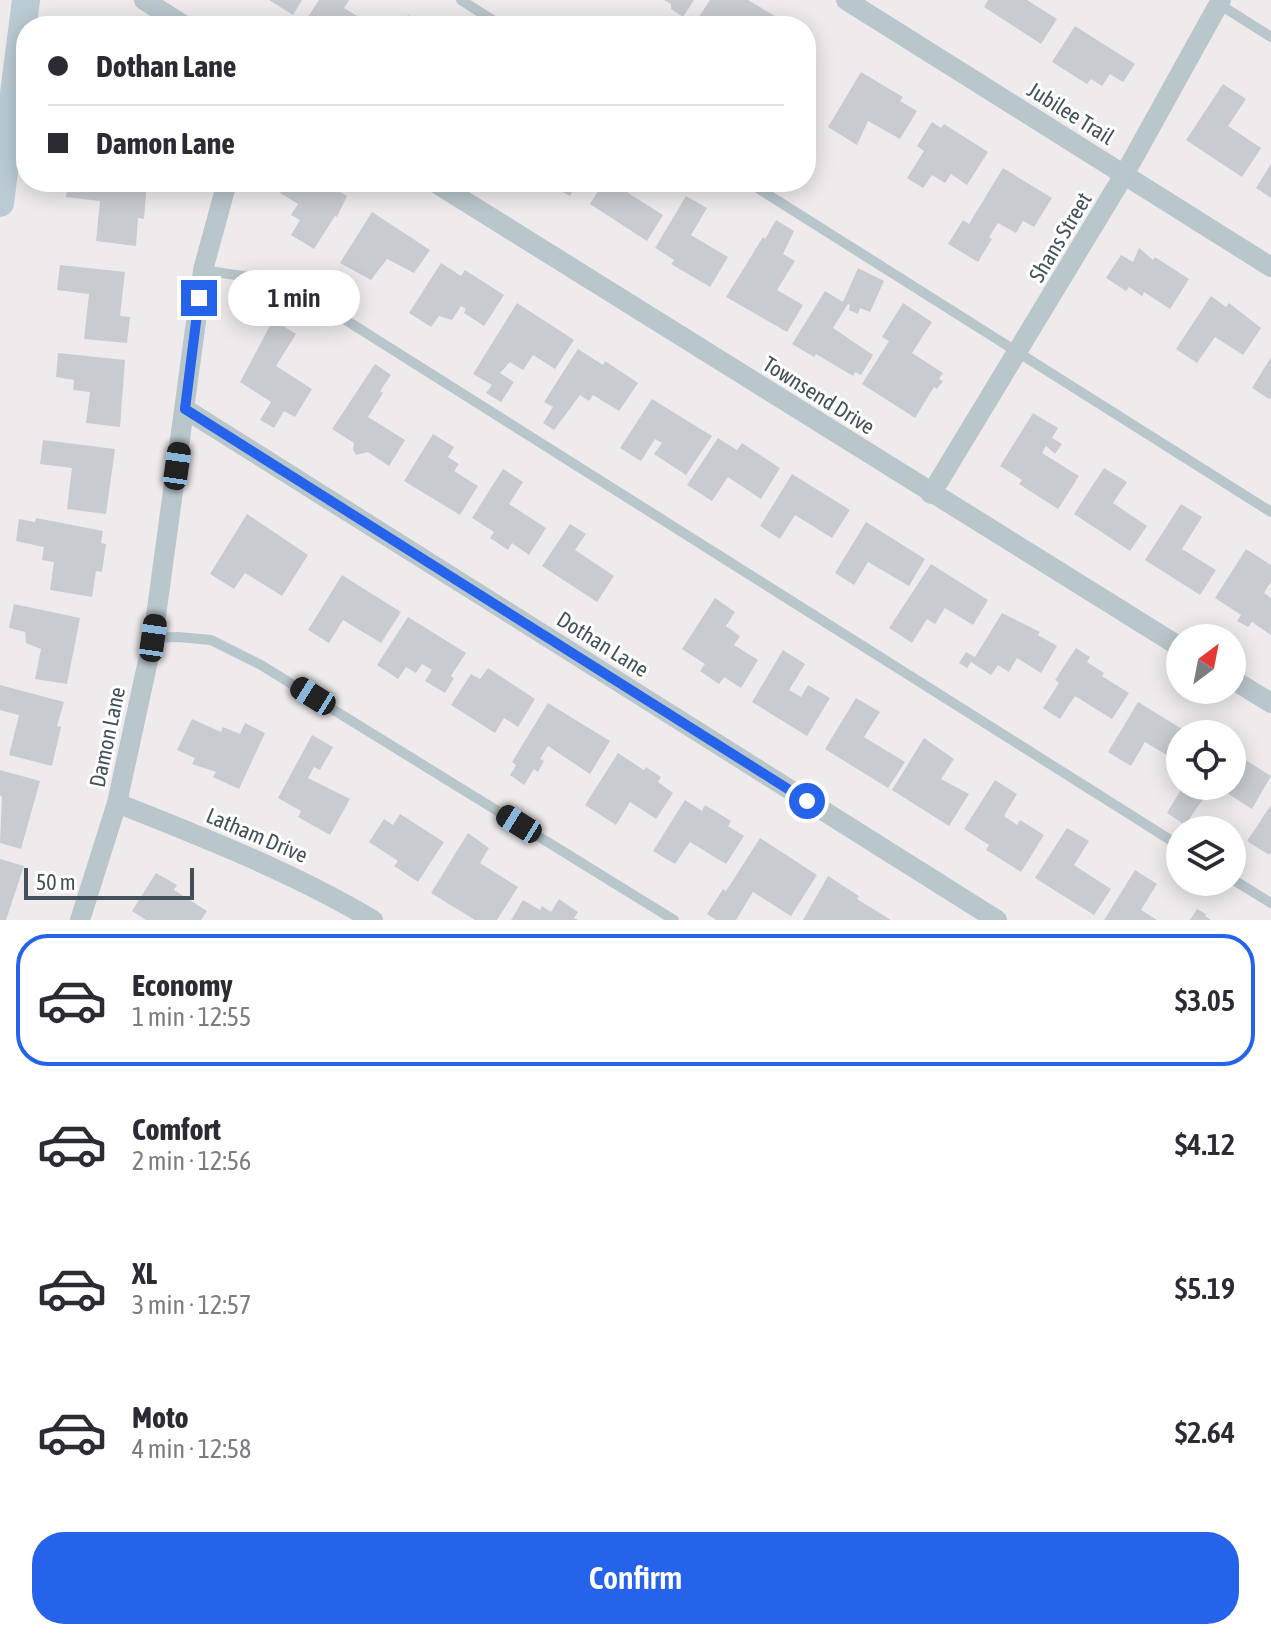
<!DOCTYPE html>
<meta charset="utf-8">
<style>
:root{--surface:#fff;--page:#f7f7f7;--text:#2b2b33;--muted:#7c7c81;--line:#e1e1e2;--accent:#2563eb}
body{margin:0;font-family:"Asap Condensed",sans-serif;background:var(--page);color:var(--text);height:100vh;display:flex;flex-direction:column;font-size:30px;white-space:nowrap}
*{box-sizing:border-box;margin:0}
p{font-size:26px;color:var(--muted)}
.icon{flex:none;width:44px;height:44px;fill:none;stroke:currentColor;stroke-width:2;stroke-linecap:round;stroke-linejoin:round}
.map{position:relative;height:920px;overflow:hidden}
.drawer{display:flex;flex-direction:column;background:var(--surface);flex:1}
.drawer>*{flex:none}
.guide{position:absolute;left:16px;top:16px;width:800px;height:176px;border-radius:32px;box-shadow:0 4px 20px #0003;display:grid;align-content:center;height:176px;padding:0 32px;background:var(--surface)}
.needle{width:52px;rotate:32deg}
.fabs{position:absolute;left:1166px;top:624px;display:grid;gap:16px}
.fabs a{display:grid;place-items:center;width:80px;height:80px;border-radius:50%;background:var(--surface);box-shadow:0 4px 20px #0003;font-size:40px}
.scale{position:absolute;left:24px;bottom:20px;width:170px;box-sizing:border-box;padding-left:8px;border:4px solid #43525a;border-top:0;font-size:22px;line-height:28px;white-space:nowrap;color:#43525a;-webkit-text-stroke:6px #fff;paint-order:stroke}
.end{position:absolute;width:36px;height:36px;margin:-18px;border:10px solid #2563eb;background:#fff;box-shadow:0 0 0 4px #fff}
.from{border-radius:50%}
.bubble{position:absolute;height:56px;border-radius:28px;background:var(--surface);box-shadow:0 4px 20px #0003;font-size:26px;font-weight:600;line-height:56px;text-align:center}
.car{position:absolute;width:24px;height:48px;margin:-24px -12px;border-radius:10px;box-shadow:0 0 6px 2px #0007;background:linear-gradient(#222 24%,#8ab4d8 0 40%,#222 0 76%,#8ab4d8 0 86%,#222 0)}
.guide b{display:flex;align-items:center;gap:28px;height:76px;font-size:30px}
.guide b+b{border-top:2px solid var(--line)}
.guide i{width:20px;height:20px;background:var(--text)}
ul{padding:14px 0 0;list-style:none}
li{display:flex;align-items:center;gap:24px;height:132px;margin:0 16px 12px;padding:0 16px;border:4px solid transparent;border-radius:32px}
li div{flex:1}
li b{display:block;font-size:30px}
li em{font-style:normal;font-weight:600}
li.on{border-color:var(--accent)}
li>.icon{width:72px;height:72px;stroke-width:1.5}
.primary-button{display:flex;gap:16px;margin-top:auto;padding:16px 32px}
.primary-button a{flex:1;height:92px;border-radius:32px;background:var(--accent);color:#fff;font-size:32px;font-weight:600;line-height:92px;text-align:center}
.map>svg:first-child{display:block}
</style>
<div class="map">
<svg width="1271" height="920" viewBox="0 0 1271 920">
<rect width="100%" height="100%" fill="#efebec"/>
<g fill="#c8ccd1">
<polygon points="269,0 302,0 293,15"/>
<polygon points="319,0 349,0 344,8 374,26 314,26 306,20"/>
<polygon points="664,0 694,0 683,17 671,9 671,4"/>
<polygon points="710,0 748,0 778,18 773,26 693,26"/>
<polygon points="988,0 1027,0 1057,19 1041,44 984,7"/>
<polygon points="408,15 425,26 402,26"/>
<polygon points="1075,26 1135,64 1123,82 1110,74 1102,86 1091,79 1087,84 1052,62"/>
<polygon points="861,72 903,97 900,101 917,111 900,139 868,121 857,145 828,127"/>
<polygon points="1223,84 1246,99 1228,126 1261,148 1242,177 1186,140"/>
<polygon points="932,122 941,128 944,124 988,152 967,185 951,174 945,183 932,175 923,188 907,178 924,151 917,146"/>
<polygon points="1271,164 1271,198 1256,188"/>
<polygon points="1003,168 1052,198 1034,227 1023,221 1016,233 998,223 989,237 992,239 978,262 948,244 963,220 969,224"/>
<polygon points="68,182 147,182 144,219 138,218 136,246 96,241 100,201 66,197"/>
<polygon points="287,182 330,182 328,185 347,196 337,217 335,216 314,249 291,235 300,220 291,215 298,204 280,193"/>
<polygon points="544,182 578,182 570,196"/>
<polygon points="604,182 635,182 628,193 663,215 647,241 590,204"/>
<polygon points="686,196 707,208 691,235 728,257 710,287 671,264 674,260 655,248"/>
<polygon points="372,212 430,250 414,273 387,259 371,280 340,263"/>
<polygon points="776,220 794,231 783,254 795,261 777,290 803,305 787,332 726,297 763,237 765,239"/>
<polygon points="1139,248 1153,260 1155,257 1189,279 1170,309 1144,292 1142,296 1129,287 1126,291 1106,278 1121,255 1133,262"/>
<polygon points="441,263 461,276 465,270 504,295 484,326 464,313 466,309 461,306 452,320 439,316 431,327 409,313"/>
<polygon points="60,265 125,272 120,316 130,317 127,343 84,339 89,294 57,290"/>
<polygon points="858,268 884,281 870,312 860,308 858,314 849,310 850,305 848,304 833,328 873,355 861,375 855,372 853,376 816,354 814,357 792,344 825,291 843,302"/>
<polygon points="1211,296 1226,307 1229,303 1261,328 1243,355 1215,337 1197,363 1176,349"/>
<polygon points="517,303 574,340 555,369 533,355 523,370 510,362 500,373 514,382 501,402 486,393 492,385 473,374"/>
<polygon points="903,303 932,322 912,353 943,373 939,379 943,381 937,389 934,387 915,418 862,384 889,341 882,337"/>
<polygon points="273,320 296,334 276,366 312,389 295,417 284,411 274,428 260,420 271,402 240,382"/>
<polygon points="578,349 603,365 605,361 638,383 619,411 593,395 589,401 580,395 554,430 543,423 553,407 544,402"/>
<polygon points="58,353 125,360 120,427 86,423 90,392 73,390 74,380 56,377"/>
<polygon points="1271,357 1271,398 1269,399 1252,388"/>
<polygon points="375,364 391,375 380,391 383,393 368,417 405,440 389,466 368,452 356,455 353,450 354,443 332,429"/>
<polygon points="652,399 712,436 686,475 654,454 662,443 655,439 641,461 620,448"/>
<polygon points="1033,413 1058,428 1052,438 1062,444 1055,454 1046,446 1042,453 1079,476 1058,509 1019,484 1022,480 1000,466"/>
<polygon points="433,434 454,447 448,457 459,464 454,471 478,486 460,515 404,481"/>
<polygon points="718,438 737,450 742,443 780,468 761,499 728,477 712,501 687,485"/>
<polygon points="43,440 115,449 106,514 67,509 72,468 40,464"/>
<polygon points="1104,468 1127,482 1113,503 1147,526 1130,551 1074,514"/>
<polygon points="503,469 523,482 509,504 546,528 529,555 512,543 508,550 490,538 494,532 472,518"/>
<polygon points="792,474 850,510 832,538 795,515 780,539 760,526"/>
<polygon points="1181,504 1202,517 1182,549 1216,570 1200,595 1145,560"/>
<polygon points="247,514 308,555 282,596 245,573 234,589 210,574"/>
<polygon points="36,518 103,531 101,543 106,544 102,572 96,571 92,597 50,590 54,562 42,560 44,547 16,541 19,519 35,522"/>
<polygon points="866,522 925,559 909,586 868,562 854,585 835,573"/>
<polygon points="570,524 586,534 575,550 614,576 597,602 542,566"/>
<polygon points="1246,549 1271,565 1271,582 1264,593 1271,598 1271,635 1252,622 1248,627 1237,621 1241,615 1215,598"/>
<polygon points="931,564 988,600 973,625 945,608 935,624 927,619 912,643 889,628"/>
<polygon points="342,575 401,612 381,643 343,620 329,643 308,630"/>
<polygon points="715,598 735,612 726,626 740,636 734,645 758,660 741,688 724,677 719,684 700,671 705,664 682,649"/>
<polygon points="14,604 80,618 67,684 35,679 41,649 26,643 25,632 9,628"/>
<polygon points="1002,613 1040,632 1038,635 1057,646 1041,673 1017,658 1009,672 998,665 991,675 971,662 967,668 959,663 966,652 975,657"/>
<polygon points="408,617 466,653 451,676 454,678 445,693 425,681 432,670 422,664 416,673 406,667 398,679 377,665"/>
<polygon points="1076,648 1090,657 1087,662 1104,673 1102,676 1129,693 1112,719 1075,696 1060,719 1043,708 1059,683 1055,680"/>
<polygon points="783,650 805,664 789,690 801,697 808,685 830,698 807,736 752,702"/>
<polygon points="488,668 535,699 518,727 504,718 495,733 451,705 471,674 480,679"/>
<polygon points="0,685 64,702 57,726 61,727 52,766 9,755 19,715 0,710"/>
<polygon points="856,698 880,712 864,737 905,762 888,788 825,749"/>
<polygon points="1138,702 1190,734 1180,734 1180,763 1145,742 1131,766 1108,752"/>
<polygon points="548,703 610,741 590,774 548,746 540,759 544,761 538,772 534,769 524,785 510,775 516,765 512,762"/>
<polygon points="192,719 221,732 223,727 240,734 245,723 265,733 239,789 213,777 216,772 192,764 195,758 177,750"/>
<polygon points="312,735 333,747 320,770 314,767 308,778 350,799 330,835 298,817 301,811 278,798"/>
<polygon points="924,738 954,759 941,779 969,794 949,826 892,790"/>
<polygon points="1233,752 1271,776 1252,809 1216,786 1232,786"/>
<polygon points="618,753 644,770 646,767 661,777 658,782 673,793 656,819 630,802 616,825 585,805"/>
<polygon points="0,770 40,781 21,849 0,843 2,796 0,796"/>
<polygon points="995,780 1017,794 1004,816 1017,825 1020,820 1044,835 1021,872 986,850 989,845 964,829"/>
<polygon points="1183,786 1212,786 1185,825 1167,813"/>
<polygon points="685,800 702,811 705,805 731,821 728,826 744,836 726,864 690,842 675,864 653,851"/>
<polygon points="1271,805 1271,852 1269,855 1247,841"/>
<polygon points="400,814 444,842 418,882 394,866 398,861 369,842 384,819 393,825"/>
<polygon points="1067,828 1089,841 1074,865 1111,889 1094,915 1035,878"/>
<polygon points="468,833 489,848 480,863 518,887 497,920 475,920 431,893"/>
<polygon points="760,838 817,875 791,916 753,892 736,920 716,920 707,914 723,889 726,891"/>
<polygon points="0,859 24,866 6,920 0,920"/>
<polygon points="1135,870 1157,884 1141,910 1157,920 1104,920"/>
<polygon points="156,873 177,885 174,890 207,911 201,920 146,920 132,911"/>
<polygon points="828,876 859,896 857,899 891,920 803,920"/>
<polygon points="559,899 578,912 574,918 578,920 511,920 523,900 540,910 542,906 551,912"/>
<polygon points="1197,909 1206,914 1205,916 1211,920 1190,920"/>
</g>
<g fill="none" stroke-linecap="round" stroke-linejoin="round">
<g stroke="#b9c6cc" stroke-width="10">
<polyline points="461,0 502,26"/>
<polyline points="1219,4 1271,37"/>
<polyline points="748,182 1271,512"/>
<polyline points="203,270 249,277 298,290 1180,846"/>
<polyline points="153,638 178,637 211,640 261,665 674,920"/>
<polyline points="1232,879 1271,903"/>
</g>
<g stroke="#b9c6cc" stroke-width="20">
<polyline points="144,0 185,26"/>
<polyline points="846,0 1271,267"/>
<polyline points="434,182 1180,647"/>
<polyline points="185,409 997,920"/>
<polyline points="931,494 1124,175 1221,0"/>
<polyline points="1232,679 1271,703"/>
<path d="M117 803C205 838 292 872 373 920"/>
<polyline points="80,920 117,803 153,638 203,270 227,182"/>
</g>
<polyline stroke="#bbcbd4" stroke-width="28" points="0,203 26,0"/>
</g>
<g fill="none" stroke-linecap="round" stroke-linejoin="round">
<polyline stroke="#2563eb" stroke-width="10" points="199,298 185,409 807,801"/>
</g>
<g text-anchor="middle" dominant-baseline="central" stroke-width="6" stroke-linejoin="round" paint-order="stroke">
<g font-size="22" fill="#43525a" stroke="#fff">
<text transform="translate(1071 113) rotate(32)">Jubilee Trail</text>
<text transform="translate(1060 237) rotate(-59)">Shans Street</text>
<text transform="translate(819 395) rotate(32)">Townsend Drive</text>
<text transform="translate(603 644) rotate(32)">Dothan Lane</text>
<text transform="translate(107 737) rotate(-78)">Damon Lane</text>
<text transform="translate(257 835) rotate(23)">Latham Drive</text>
</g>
</g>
</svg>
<div class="fabs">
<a><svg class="needle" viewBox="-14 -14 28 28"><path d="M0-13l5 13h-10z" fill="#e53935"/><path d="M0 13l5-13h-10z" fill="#7c7c81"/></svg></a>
<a><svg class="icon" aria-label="locate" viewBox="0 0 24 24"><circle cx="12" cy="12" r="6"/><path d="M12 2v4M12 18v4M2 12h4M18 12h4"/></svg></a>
<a><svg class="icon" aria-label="layers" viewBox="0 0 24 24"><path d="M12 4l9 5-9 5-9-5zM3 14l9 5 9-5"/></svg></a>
</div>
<div class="scale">50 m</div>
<i class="end from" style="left:807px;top:801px"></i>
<i class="end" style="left:199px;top:298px"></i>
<div class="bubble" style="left:228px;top:270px;width:132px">1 min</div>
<i class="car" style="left:177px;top:466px;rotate:8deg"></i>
<i class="car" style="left:153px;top:638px;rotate:8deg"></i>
<i class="car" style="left:313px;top:696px;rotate:302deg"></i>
<i class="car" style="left:519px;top:824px;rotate:302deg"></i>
<div class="guide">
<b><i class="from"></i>Dothan Lane</b>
<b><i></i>Damon Lane</b>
</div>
</div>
<section class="drawer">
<ul>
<li class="on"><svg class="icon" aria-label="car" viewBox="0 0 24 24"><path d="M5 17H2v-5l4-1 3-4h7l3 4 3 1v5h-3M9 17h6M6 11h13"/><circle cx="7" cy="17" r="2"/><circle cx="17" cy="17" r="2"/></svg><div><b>Economy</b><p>1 min · 12:55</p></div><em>$3.05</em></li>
<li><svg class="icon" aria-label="car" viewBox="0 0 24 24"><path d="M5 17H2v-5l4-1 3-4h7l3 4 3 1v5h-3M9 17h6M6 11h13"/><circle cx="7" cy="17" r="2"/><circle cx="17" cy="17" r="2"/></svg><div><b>Comfort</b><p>2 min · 12:56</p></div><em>$4.12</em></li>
<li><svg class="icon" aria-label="car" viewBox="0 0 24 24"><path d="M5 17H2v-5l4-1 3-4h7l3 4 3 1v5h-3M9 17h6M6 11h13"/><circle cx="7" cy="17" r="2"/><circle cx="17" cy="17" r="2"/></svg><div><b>XL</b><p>3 min · 12:57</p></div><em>$5.19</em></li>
<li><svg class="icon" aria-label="car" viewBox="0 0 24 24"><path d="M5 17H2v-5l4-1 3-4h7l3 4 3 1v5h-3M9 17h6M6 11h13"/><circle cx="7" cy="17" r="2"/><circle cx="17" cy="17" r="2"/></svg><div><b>Moto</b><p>4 min · 12:58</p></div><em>$2.64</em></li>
</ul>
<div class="primary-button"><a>Confirm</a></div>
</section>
